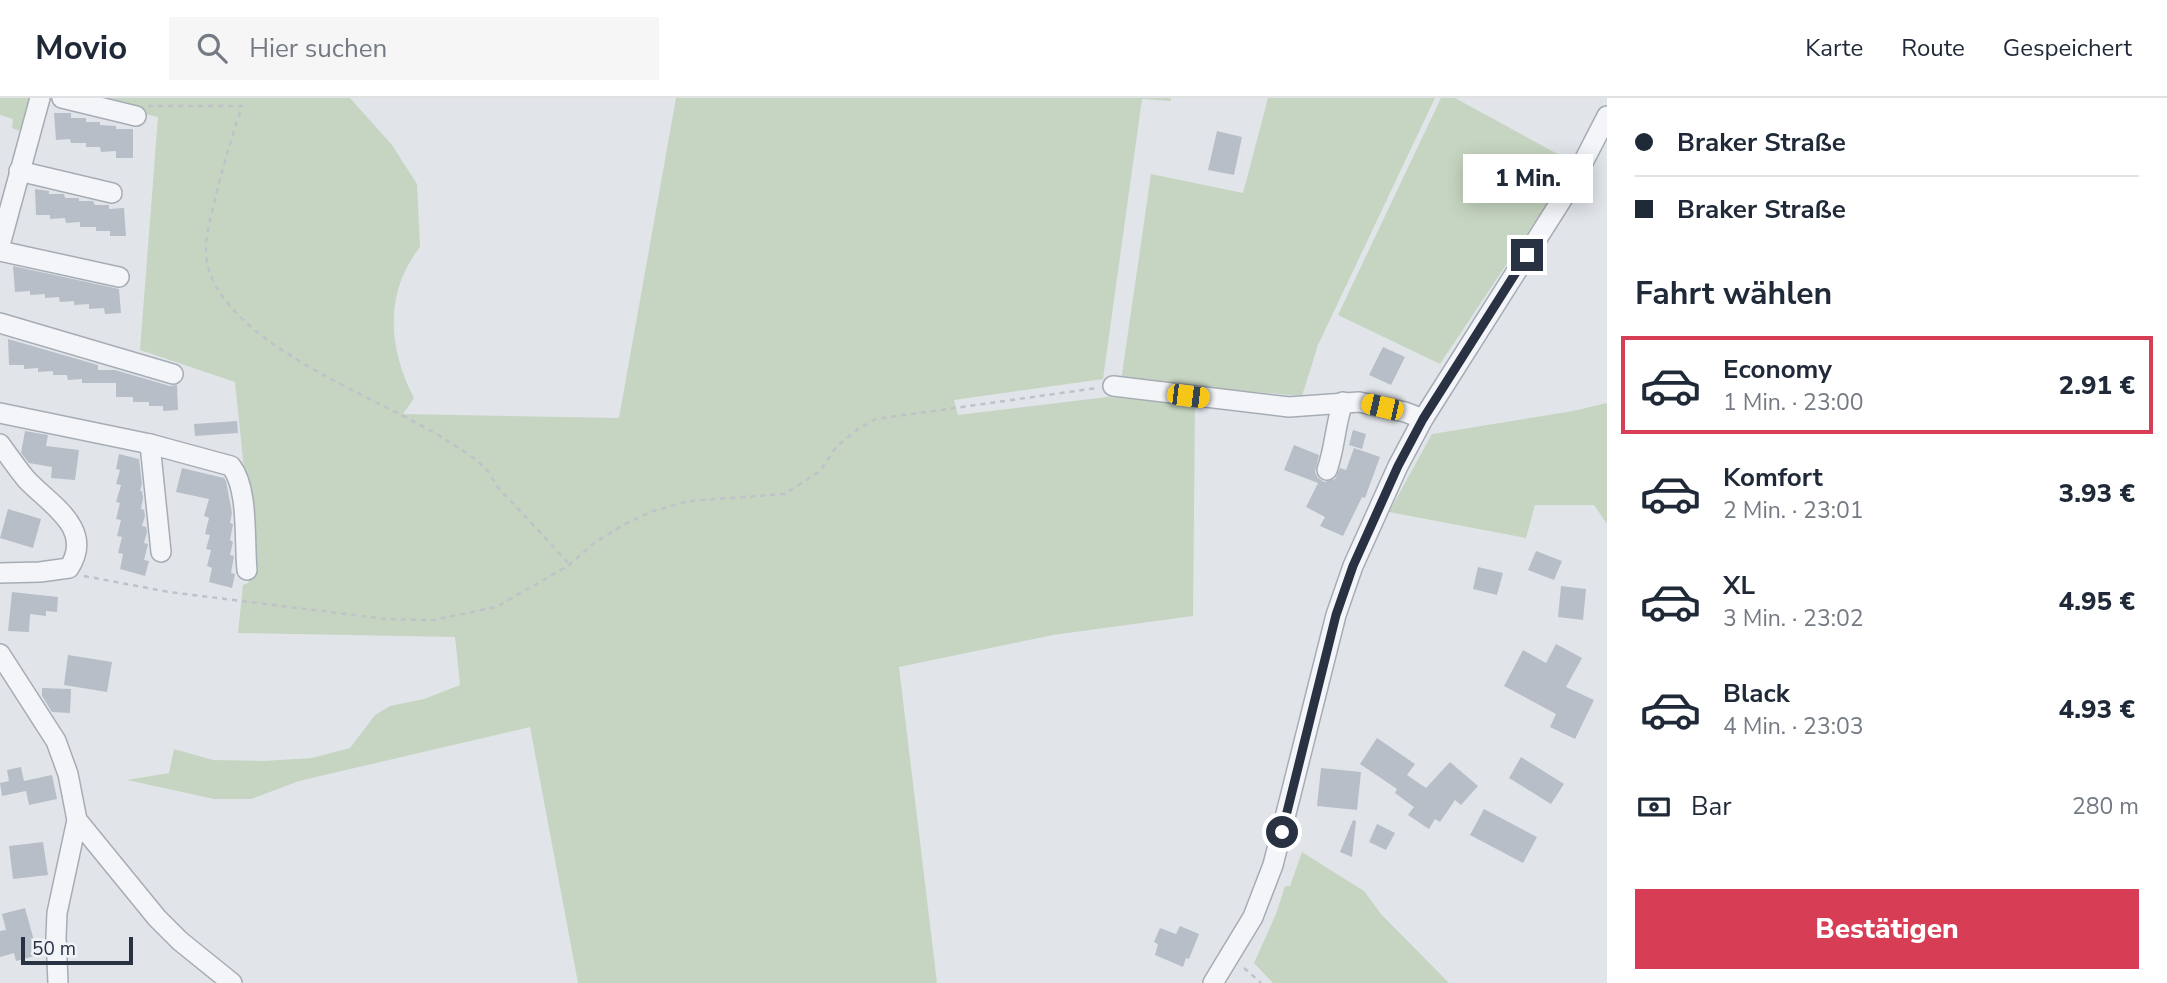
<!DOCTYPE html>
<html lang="de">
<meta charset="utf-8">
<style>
:root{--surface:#fff;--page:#f6f6f7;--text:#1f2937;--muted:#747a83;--line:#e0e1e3;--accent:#d73e56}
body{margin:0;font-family:"Nunito Sans",sans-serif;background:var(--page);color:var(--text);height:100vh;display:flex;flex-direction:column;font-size:26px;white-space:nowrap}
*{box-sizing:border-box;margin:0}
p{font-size:23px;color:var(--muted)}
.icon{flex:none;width:38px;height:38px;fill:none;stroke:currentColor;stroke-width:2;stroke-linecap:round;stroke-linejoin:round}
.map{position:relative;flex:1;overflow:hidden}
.sheet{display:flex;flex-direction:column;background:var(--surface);width:560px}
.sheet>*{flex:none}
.guide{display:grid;align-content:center;height:154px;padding:0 28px;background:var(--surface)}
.scale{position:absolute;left:21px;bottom:18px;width:112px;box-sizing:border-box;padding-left:7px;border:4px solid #283243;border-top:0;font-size:19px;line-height:24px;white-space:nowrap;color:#283243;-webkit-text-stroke:5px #f0f3f8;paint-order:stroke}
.end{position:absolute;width:32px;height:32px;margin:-16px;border:9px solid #283243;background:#fff;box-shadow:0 0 0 4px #fff}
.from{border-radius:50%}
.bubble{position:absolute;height:49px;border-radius:0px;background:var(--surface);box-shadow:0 4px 18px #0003;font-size:23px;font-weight:800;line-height:49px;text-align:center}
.car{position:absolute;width:21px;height:42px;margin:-21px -10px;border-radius:9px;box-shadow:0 0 5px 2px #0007;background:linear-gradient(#f5c518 24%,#345 0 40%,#f5c518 0 76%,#345 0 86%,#f5c518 0)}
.guide b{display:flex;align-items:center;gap:24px;height:66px;font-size:26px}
.guide b+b{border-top:2px solid var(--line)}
.guide i{width:18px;height:18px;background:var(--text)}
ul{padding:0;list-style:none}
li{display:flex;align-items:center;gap:21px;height:98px;margin:0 14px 10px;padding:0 14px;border:4px solid transparent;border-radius:0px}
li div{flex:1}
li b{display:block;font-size:26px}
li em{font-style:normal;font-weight:800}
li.active{border-color:var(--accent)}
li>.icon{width:63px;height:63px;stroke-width:1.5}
h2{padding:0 28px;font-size:32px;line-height:84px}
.pay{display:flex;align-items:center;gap:18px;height:77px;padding:0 28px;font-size:26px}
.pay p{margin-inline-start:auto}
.button{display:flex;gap:14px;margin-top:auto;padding:14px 28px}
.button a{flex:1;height:80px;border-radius:0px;background:var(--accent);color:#fff;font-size:28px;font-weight:800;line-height:80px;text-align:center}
header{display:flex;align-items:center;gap:42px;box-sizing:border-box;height:98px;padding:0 35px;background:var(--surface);border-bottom:2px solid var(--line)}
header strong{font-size:33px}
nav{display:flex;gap:38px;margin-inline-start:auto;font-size:24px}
.search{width:490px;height:63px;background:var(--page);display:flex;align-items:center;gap:18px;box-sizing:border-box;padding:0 24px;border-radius:0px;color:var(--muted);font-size:26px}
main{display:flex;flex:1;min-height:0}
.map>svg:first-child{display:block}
</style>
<header>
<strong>Movio</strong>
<div class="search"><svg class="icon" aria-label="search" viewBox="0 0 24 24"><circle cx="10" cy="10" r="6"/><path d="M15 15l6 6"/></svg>Hier suchen</div>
<nav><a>Karte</a><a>Route</a><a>Gespeichert</a></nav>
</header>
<main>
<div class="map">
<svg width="1607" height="885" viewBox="0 0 1607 885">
<rect width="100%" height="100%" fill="#e1e5ea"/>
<g fill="#c6d5c1">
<polygon points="0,0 35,0 26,35 12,30 13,21 0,17"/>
<path d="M79 0H350L392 47 417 86 420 149C384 195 388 250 414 300L403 316 619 320 676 0H1171V3L1142 1 1103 281 954 302 958 317 1107 299 1195 307 1193 518 1053 537 899 569 937 885H578L530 629 299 683 251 701H214L127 682 169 675 174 651 213 662 263 663 312 660 350 650 375 617 390 608 424 601 460 587 455 539 238 535 243 487 248 485 254 469 235 284 140 252 158 19Z"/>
<polygon points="1268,0 1435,0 1318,247 1302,298 1121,283 1151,76 1243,95"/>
<polygon points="1441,0 1455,0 1574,65 1440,266 1338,217"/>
<polygon points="1607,305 1607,426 1594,407 1535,407 1526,440 1389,414 1432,336 1573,313"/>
<polygon points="1302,754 1364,793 1381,816 1449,885 1273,885 1254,865 1276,816 1285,788 1290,788"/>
</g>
<g fill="#b7bec8">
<polygon points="54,15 71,15 71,20 86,20 86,24 100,24 100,27 116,28 116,31 133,31 133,60 116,60 116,53 101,54 100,49 86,49 86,45 71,45 70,41 56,42"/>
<polygon points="1217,33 1242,39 1234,77 1208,72"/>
<polygon points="35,91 49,93 49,96 64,96 65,100 79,100 79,103 93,103 95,107 109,107 109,111 124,110 126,138 110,138 110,133 96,133 96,129 80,129 80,124 66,125 65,120 50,121 50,117 36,117"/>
<polygon points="13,168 119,191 121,215 105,216 104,210 89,211 89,206 74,207 74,203 60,204 59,199 45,200 45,196 30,197 30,193 15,194"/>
<polygon points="8,241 98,267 98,272 115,272 170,288 177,287 178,312 163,313 163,308 149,308 149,304 133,304 133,299 116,299 116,285 82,285 82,281 68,282 67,277 53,277 53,273 38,274 38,270 24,271 24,267 9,267"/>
<polygon points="1383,249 1405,259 1391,287 1369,277"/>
<polygon points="237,323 238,335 195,338 194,326"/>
<polygon points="1353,332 1366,336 1362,351 1349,347"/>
<polygon points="25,333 48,337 46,348 79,352 75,382 51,380 52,369 29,365 21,355"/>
<polygon points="1294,347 1319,357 1315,374 1318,380 1324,384 1335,381 1340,370 1346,372 1354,350 1380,359 1365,400 1362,399 1343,438 1320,428 1325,419 1306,409 1318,385 1284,372"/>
<polygon points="119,356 139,361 142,386 140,393 142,393 143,400 141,411 144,412 145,418 142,428 146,429 147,434 144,445 148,446 144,462 149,463 145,478 120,471 123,456 118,455 122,439 117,438 121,422 116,421 120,405 116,404 121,387 116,386 120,372 116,371"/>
<polygon points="182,370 224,380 226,383 232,415 230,425 233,426 230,442 233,444 230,457 234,458 231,475 235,476 232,490 209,484 212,470 207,468 211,452 206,451 210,437 205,436 209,420 204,418 209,401 176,394"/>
<polygon points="8,411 41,421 33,450 0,440"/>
<polygon points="1536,453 1562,463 1554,482 1528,472"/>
<polygon points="1478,469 1503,475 1497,497 1473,491"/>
<polygon points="1561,488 1586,491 1583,522 1558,519"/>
<polygon points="12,494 58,499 57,514 46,513 46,518 30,516 29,534 8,533"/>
<polygon points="1556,546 1582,560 1566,589 1594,602 1575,641 1550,629 1556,616 1504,588 1523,552 1546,565"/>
<polygon points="68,557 112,564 107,594 64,587"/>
<polygon points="42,590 71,591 70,615 52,614 42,598"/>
<polygon points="1377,640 1415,666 1407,677 1426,690 1450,664 1478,688 1461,707 1455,702 1440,724 1435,721 1429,731 1408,717 1414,709 1395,695 1397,691 1360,666"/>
<polygon points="1521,659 1564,686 1551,706 1509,680"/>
<polygon points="21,669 24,683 52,677 57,701 29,707 26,693 2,698 0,685 9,683 7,672"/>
<polygon points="1321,670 1361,674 1357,712 1317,708"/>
<polygon points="1484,711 1537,739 1523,765 1470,737"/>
<polygon points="1353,722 1356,723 1352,759 1340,754"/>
<polygon points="1377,726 1395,735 1386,752 1369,744"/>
<polygon points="43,744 48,777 13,781 9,748"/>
<polygon points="25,810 38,857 16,863 14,855 0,859 0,833 6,832 2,816"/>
<polygon points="1180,828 1199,836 1189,861 1186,860 1183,869 1155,857 1158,846 1154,844 1160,830 1176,836"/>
</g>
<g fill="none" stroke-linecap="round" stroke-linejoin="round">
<g stroke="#a6acb5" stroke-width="22">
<g id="minor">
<polyline points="62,0 136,18"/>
<polyline points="19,73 112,95"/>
<polyline points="0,147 40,0"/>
<polyline points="0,153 119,179"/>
<polyline points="0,225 173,276"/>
<polyline points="1113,288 1289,309 1359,304 1405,314 1423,321"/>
<path d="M0 315 150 346 231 368C249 391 244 442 247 472"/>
<path d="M0 346C8 357 17 370 26 381 49 406 95 430 69 470L40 474 0 475"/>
<polyline points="150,346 161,454"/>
<path d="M1327 372C1335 350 1335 327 1343 304"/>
<polyline points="0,556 56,643 68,676 77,722 157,820 180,843 232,885"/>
<polyline points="58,885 56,839 57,815 77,722"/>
<polyline points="1213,885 1253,819 1273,767 1336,517 1353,468 1398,368 1423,321 1573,84 1607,18"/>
</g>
</g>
<g stroke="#bfc2c9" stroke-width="2.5" stroke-dasharray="5 5" stroke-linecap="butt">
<path d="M148 8H242C231 41 222 72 214 105 210 122 205 140 206 157 214 244 382 300 446 342 459 350 474 359 485 370 491 376 494 385 500 392 523 416 546 440 568 465V468"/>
<polyline points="84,478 169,494 386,521 433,522 496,509 568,468 594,445 623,427 653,413 689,403 785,396 820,373 836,349 858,331 876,321 1097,290"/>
<polyline points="1244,870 1261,885"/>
</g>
<use href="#minor" stroke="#f4f5f8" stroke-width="19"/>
</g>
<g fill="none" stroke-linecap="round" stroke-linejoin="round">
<polyline stroke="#283243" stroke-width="9" points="1282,734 1336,517 1353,468 1398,368 1423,321 1527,157"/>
</g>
</svg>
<div class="scale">50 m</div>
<i class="end from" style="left:1282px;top:734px"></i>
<i class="end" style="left:1527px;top:157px"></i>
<div class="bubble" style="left:1463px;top:56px;width:130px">1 Min.</div>
<i class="car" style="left:1188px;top:298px;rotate:97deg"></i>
<i class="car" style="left:1382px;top:309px;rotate:283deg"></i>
</div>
<section class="sheet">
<div class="guide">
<b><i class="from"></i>Braker Straße</b>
<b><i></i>Braker Straße</b>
</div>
<h2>Fahrt wählen</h2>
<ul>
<li class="active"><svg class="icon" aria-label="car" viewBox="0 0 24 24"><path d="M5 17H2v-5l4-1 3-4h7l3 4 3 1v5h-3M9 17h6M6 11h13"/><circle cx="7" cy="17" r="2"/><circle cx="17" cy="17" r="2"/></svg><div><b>Economy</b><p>1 Min. · 23:00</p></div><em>2.91 €</em></li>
<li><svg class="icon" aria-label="car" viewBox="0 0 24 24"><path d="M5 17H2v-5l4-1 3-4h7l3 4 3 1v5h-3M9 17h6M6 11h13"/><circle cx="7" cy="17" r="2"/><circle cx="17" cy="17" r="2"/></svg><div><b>Komfort</b><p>2 Min. · 23:01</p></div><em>3.93 €</em></li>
<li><svg class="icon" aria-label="car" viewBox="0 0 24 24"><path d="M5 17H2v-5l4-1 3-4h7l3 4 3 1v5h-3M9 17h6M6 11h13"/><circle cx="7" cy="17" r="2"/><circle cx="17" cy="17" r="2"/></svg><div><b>XL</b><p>3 Min. · 23:02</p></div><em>4.95 €</em></li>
<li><svg class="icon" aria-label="car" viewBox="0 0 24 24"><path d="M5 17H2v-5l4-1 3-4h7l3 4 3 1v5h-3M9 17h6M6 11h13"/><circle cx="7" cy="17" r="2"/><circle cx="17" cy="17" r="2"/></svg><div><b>Black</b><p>4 Min. · 23:03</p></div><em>4.93 €</em></li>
</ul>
<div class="pay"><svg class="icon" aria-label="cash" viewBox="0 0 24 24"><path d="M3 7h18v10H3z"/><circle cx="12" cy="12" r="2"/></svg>Bar<p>280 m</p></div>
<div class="button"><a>Bestätigen</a></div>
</section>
</main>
